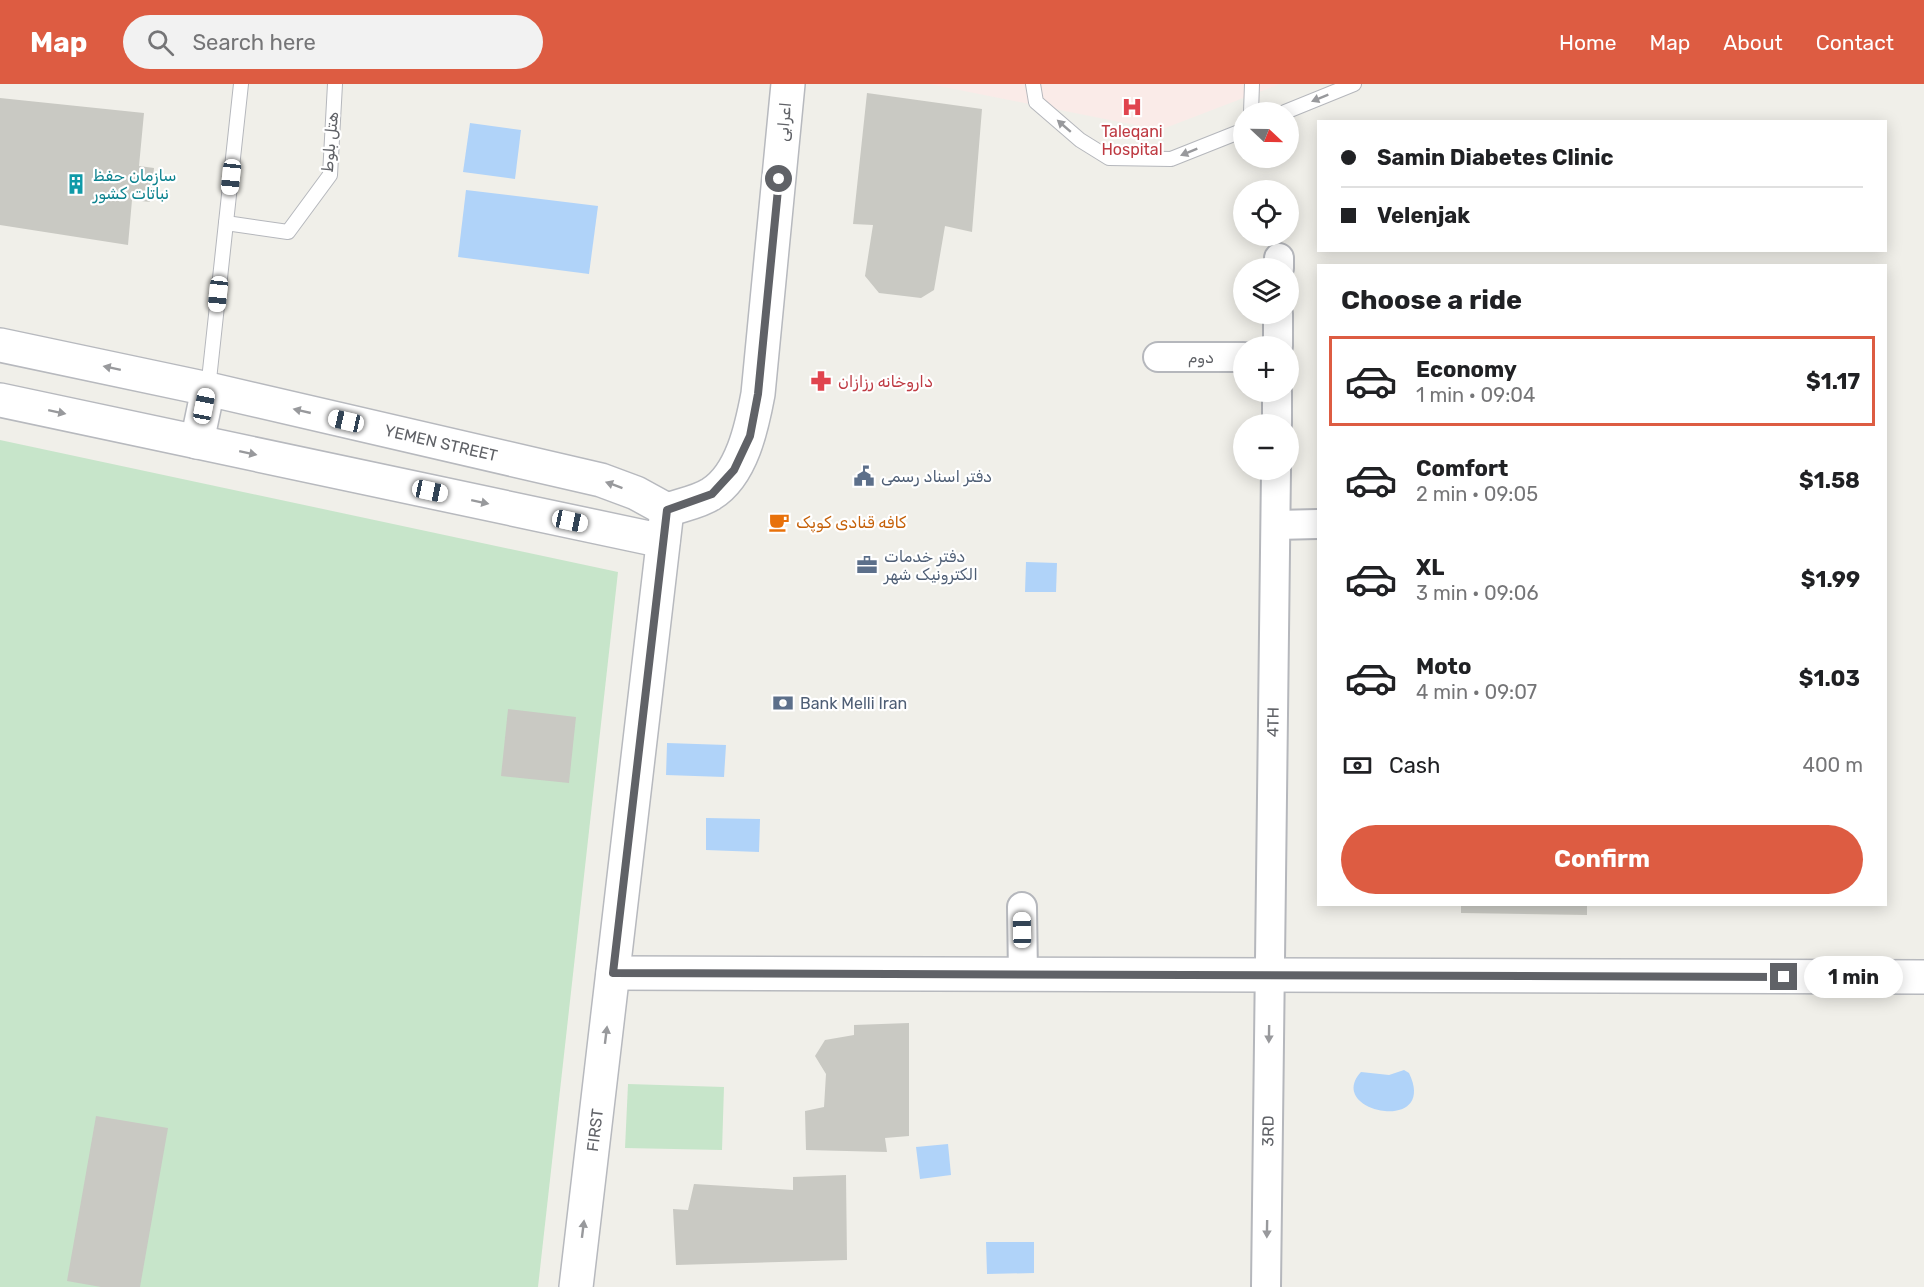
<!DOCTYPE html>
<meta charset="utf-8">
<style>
:root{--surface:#fff;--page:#f2f2f2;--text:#202124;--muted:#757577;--line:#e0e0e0;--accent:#dd5c42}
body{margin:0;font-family:Rubik,Cairo,sans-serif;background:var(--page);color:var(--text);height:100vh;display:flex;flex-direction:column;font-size:22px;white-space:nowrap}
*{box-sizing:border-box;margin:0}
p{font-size:20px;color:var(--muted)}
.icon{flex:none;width:33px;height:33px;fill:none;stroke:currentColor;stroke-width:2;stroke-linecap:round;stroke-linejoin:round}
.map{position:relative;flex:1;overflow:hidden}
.details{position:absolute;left:1317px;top:180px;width:570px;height:642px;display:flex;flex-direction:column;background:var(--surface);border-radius:0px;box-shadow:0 3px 15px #0003}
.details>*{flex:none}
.hud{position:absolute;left:1317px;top:36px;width:570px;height:132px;border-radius:0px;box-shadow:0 3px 15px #0003;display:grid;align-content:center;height:132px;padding:0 24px;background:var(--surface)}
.needle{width:39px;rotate:112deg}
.controls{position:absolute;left:1233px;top:18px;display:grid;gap:12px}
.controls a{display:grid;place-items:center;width:66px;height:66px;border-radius:50%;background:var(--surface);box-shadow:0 3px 15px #0003;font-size:30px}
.end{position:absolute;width:27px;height:27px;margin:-14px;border:8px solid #606267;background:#fff;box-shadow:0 0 0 3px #fff}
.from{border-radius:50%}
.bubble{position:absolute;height:42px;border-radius:21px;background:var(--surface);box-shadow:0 3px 15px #0003;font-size:20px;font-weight:700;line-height:42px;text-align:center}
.car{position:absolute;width:18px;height:36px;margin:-18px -9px;border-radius:8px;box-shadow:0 0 4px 2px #0007;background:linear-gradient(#fff 24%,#345 0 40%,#fff 0 76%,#345 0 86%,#fff 0)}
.hud b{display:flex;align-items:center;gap:21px;height:57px;font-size:22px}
.hud b+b{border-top:2px solid var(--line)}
.hud i{width:15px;height:15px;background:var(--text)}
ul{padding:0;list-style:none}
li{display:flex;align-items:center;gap:18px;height:90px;margin:0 12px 9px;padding:0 12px;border:3px solid transparent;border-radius:0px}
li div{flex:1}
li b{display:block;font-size:22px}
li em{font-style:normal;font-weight:700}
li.on{border-color:var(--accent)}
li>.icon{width:54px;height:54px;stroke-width:1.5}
h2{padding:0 24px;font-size:27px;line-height:72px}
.pay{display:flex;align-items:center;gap:15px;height:66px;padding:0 24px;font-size:22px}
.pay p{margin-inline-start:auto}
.cta{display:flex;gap:12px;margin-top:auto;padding:12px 24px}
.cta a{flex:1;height:69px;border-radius:36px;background:var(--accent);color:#fff;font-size:24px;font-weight:700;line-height:69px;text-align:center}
header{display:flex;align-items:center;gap:36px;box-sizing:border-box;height:84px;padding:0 30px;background:var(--accent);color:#fff}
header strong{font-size:28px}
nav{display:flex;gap:33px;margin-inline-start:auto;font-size:21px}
.search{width:420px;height:54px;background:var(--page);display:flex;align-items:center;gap:15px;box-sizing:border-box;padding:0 21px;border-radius:33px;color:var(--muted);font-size:22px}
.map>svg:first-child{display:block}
</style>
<header>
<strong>Map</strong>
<div class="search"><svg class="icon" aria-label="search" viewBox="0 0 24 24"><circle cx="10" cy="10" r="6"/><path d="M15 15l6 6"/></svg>Search here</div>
<nav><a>Home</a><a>Map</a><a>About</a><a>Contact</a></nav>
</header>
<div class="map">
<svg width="1924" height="1203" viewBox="0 0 1924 1203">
<rect width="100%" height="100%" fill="#f0efe9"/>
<polygon fill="#faebe8" points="929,0 1280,0 1160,46"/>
<g fill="#c7e5ca">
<polygon points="0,356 618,488 538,1203 0,1203"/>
<polygon points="628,1000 724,1003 722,1066 625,1064"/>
</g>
<g fill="#b0d3f9">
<polygon points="470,39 521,46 515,95 463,88"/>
<polygon points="466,106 598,122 589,190 458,173"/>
<polygon points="1026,478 1057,479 1056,508 1025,508"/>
<polygon points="667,659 726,661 724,693 666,691"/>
<polygon points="706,734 760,735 759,768 706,766"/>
<path d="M1404 986 1409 989C1439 1051 1324 1028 1361 988L1389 991Z"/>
<polygon points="948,1060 951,1091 920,1095 916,1063"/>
<polygon points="986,1158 1034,1158 1034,1189 987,1190"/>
</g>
<g fill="#c9c9c3">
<polygon points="867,9 982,25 972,148 945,142 934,206 921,214 879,209 865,192 873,141 853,140"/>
<polygon points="0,14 144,29 139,82 154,84 150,118 132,116 128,161 0,141"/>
<polygon points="508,625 576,633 569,699 501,692"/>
<polygon points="1461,820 1587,820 1587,831 1461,829"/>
<polygon points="909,939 909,1052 885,1054 887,1068 806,1066 805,1027 824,1023 826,990 815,972 825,956 854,951 854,941"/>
<polygon points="96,1032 168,1044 140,1203 101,1203 67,1197"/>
<polygon points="846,1091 847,1176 676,1181 673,1125 688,1126 694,1100 793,1106 793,1093"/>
</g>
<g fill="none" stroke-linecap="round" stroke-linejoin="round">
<g stroke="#b5b7bc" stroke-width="16">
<g id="lane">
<polyline points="1033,0 1036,18 1080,56 1109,74 1171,75 1244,46"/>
<polyline points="1251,28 1252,0"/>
<polyline points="1285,28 1354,0"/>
<polyline points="226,139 288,148 330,91 335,0"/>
<polyline points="208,305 241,0"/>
</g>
</g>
<g stroke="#b5b7bc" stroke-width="32">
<g id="street">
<polyline points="1279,184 1279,174"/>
<polyline points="1278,262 1278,230"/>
<polyline points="1158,273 1244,273"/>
<polyline points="1277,340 1277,308"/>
<polyline points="1276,441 1318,440"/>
<polyline points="1022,823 1023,891"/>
<polyline points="1266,1203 1276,386"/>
</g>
</g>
<g stroke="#b7b9be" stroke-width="36">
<g id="secondary">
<polyline points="0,261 208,305 601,396 636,409 667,426"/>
<polyline points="0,316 663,457"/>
<polyline points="197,358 208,305"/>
<path d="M667 426C681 421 699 418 711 410 742 391 752 342 758 310L788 0"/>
<polyline points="613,889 1924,893"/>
<polyline points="576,1203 667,426"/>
</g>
</g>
<use href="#lane" stroke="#fff" stroke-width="14"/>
<use href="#street" stroke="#fff" stroke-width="28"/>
<use href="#secondary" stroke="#fff" stroke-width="33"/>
</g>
<defs><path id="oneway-solid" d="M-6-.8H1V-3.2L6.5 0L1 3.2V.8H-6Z" transform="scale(1.5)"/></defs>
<g fill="#98999c">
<use href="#oneway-solid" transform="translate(1320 14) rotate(158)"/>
<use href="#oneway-solid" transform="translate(1064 42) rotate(-139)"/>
<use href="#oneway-solid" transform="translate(1189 68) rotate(158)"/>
<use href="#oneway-solid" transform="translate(112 284) rotate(-168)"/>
<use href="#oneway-solid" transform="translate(302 327) rotate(-167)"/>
<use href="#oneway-solid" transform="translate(57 328) rotate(12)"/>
<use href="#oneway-solid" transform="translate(248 369) rotate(12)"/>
<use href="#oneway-solid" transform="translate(614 401) rotate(-160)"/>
<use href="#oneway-solid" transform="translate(480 418) rotate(12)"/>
<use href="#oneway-solid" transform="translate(1269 950) rotate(91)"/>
<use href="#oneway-solid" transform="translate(606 951) rotate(-83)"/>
<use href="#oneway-solid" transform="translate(583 1145) rotate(-83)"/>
<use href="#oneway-solid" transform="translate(1267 1145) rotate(91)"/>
</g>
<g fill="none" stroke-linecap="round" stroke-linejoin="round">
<polyline stroke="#606267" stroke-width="8" points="779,95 758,310 750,352 734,386 712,410 667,426 613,889 1784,893"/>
</g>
<defs>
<g id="hospital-bare" transform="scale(1.62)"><path d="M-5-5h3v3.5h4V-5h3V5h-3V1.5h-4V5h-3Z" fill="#e0444e" stroke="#fff" stroke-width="2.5" paint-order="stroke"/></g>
<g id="building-bare" transform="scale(1.62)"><path d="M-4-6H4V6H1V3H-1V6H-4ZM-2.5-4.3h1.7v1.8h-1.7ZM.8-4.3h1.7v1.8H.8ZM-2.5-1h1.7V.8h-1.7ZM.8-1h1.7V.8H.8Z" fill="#0f9aa8" stroke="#fff" stroke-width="2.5" paint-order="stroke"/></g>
<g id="pharmacy-bare" transform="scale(1.62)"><path d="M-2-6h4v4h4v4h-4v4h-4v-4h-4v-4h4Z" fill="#e0444e" stroke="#fff" stroke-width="2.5" paint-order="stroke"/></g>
<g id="civic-bare" transform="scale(1.62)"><path d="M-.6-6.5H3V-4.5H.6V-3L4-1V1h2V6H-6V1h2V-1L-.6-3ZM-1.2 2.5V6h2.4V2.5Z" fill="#5c6f8a" stroke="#fff" stroke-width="2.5" paint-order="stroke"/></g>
<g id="cafe-bare" transform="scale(1.62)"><path d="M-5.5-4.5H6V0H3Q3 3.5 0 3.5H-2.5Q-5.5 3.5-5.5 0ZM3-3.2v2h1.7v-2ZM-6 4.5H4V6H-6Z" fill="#e8710a" stroke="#fff" stroke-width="2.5" paint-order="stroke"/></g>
<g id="office-bare" transform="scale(1.62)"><path d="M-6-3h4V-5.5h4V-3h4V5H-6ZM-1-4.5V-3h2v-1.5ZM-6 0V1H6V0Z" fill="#5c6f8a" stroke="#fff" stroke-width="2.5" paint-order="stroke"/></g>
<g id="bank-bare" transform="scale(1.62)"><path d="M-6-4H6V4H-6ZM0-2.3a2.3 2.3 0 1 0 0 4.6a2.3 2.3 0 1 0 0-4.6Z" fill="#5c6f8a" stroke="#fff" stroke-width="2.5" paint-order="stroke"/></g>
</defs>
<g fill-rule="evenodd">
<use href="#hospital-bare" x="1132" y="23"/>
<use href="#building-bare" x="76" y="100"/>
<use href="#pharmacy-bare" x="821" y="297"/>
<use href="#civic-bare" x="864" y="392"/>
<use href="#cafe-bare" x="779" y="438"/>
<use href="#office-bare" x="867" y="481"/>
<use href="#bank-bare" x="783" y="619"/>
</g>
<g text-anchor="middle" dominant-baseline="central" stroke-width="4.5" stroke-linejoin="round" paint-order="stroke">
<g font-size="16" fill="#606267" stroke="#fff">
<text transform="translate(784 38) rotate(-85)">اعرابی</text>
<text transform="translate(330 58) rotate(-85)">هتل بلوط</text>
<text x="1201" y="273">دوم</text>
<text transform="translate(441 359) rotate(13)">YEMEN STREET</text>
<text transform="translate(1273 638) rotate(-89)">4TH</text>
<text transform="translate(595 1046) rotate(-83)">FIRST</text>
<text transform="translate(1268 1047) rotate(-89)">3RD</text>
</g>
<g font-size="16" fill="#be3a42" stroke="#fff">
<text x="1132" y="47">Taleqani<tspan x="1132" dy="18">Hospital</tspan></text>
<text x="838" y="297" text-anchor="start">داروخانه رزازان</text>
</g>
<g font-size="16" fill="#0d838f" stroke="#fff" text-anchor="start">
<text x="93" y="91">سازمان حفظ<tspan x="93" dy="18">نباتات کشور</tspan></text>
</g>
<g font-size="16" fill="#4e5e75" stroke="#fff" text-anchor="start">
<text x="881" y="392">دفتر اسناد رسمی</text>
<text x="884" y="472">دفتر خدمات<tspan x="884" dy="18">الکترونیک شهر</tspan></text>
<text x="800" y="619">Bank Melli Iran</text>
</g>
<g font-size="16" fill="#c56008" stroke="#fff" text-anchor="start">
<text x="796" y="438">کافه قنادی کوپک</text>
</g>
</g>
</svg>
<div class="controls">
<a><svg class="needle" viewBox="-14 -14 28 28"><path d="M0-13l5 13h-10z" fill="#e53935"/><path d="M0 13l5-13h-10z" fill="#757577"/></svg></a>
<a><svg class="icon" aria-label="locate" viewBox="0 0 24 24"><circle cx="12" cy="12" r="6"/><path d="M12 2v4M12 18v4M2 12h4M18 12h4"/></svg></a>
<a><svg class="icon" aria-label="layers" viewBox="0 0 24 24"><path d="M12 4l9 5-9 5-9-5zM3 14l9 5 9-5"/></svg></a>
<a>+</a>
<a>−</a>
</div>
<i class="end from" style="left:779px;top:95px"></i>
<i class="end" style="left:1784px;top:893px"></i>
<div class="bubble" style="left:1804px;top:872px;width:99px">1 min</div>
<i class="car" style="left:231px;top:93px;rotate:186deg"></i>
<i class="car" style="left:218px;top:210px;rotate:186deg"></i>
<i class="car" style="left:204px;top:322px;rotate:11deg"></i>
<i class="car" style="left:346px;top:337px;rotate:283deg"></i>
<i class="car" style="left:430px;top:407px;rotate:102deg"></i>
<i class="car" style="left:570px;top:437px;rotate:102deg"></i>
<i class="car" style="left:1022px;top:846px;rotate:359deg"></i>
<div class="hud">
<b><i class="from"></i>Samin Diabetes Clinic</b>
<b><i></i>Velenjak</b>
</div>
<section class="details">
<h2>Choose a ride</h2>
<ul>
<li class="on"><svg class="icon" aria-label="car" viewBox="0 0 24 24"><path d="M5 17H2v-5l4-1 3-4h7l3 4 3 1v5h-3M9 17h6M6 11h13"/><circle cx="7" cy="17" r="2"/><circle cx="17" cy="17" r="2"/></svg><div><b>Economy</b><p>1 min · 09:04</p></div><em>$1.17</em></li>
<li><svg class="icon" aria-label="car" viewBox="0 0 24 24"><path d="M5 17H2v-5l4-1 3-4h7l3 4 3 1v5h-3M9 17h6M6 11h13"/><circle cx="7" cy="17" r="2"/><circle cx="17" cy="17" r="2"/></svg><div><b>Comfort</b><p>2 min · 09:05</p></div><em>$1.58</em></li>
<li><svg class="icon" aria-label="car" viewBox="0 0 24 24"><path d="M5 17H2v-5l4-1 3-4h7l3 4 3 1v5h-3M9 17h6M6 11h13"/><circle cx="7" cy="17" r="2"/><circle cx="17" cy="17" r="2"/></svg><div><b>XL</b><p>3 min · 09:06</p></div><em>$1.99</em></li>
<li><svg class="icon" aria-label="car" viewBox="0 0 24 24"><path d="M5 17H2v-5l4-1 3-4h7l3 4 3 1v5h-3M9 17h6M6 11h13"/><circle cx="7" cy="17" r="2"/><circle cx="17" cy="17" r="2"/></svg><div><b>Moto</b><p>4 min · 09:07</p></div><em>$1.03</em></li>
</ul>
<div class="pay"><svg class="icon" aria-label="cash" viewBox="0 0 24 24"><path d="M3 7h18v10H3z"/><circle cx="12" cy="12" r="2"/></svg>Cash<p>400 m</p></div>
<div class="cta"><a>Confirm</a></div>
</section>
</div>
